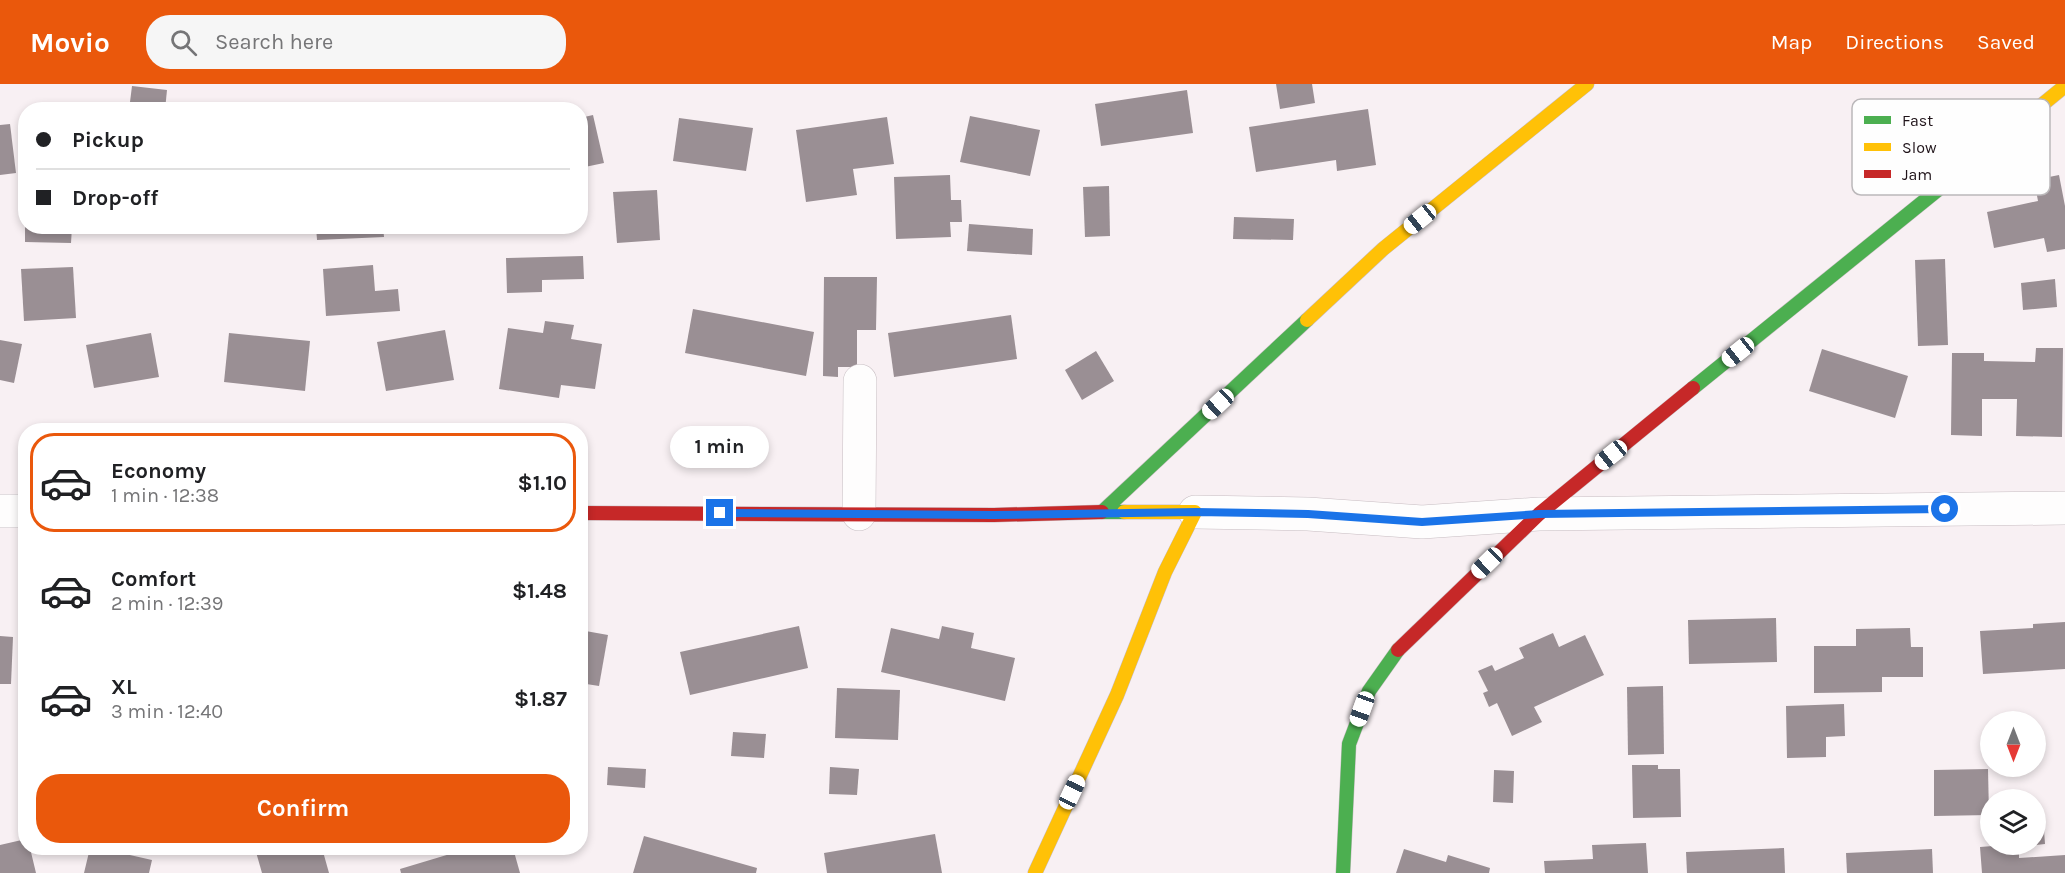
<!DOCTYPE html>
<meta charset="utf-8">
<style>
:root{--surface:#fff;--page:#f6f6f6;--text:#202124;--muted:#757577;--line:#e0e0e0;--accent:#ea580c}
body{margin:0;font-family:Karla,sans-serif;background:var(--page);color:var(--text);height:100vh;display:flex;flex-direction:column;font-size:22px;white-space:nowrap}
*{box-sizing:border-box;margin:0}
p{font-size:20px;color:var(--muted)}
.icon{flex:none;width:33px;height:33px;fill:none;stroke:currentColor;stroke-width:2;stroke-linecap:round;stroke-linejoin:round}
.map{position:relative;flex:1;overflow:hidden}
.drawer{position:absolute;left:18px;top:339px;width:570px;height:432px;display:flex;flex-direction:column;background:var(--surface);border-radius:24px;box-shadow:0 3px 9px #0003}
.drawer>*{flex:none}
.guide{position:absolute;left:18px;top:18px;width:570px;height:132px;border-radius:24px;box-shadow:0 3px 9px #0003;display:grid;align-content:center;height:132px;padding:0 18px;background:var(--surface)}
.needle{width:39px;rotate:180deg}
.fabs{position:absolute;left:1980px;top:627px;display:grid;gap:12px}
.fabs a{display:grid;place-items:center;width:66px;height:66px;border-radius:50%;background:var(--surface);box-shadow:0 3px 9px #0003;font-size:30px}
.end{position:absolute;width:27px;height:27px;margin:-14px;border:8px solid #1a73e8;background:#fff;box-shadow:0 0 0 3px #fff}
.from{border-radius:50%}
.bubble{position:absolute;height:42px;border-radius:21px;background:var(--surface);box-shadow:0 3px 9px #0003;font-size:20px;font-weight:700;line-height:42px;text-align:center}
.car{position:absolute;width:18px;height:36px;margin:-18px -9px;border-radius:8px;box-shadow:0 0 4px 2px #0007;background:linear-gradient(#fff 24%,#345 0 40%,#fff 0 76%,#345 0 86%,#fff 0)}
.guide b{display:flex;align-items:center;gap:21px;height:57px;font-size:22px}
.guide b+b{border-top:2px solid var(--line)}
.guide i{width:15px;height:15px;background:var(--text)}
ul{padding:10px 0 0;list-style:none}
li{display:flex;align-items:center;gap:18px;height:99px;margin:0 12px 9px;padding:0 6px;border:3px solid transparent;border-radius:24px}
li div{flex:1}
li b{display:block;font-size:22px}
li em{font-style:normal;font-weight:700}
li.selected{border-color:var(--accent)}
li>.icon{width:54px;height:54px;stroke-width:1.5}
.action{display:flex;gap:12px;margin-top:auto;padding:12px 18px}
.action a{flex:1;height:69px;border-radius:24px;background:var(--accent);color:#fff;font-size:24px;font-weight:700;line-height:69px;text-align:center}
header{display:flex;align-items:center;gap:36px;box-sizing:border-box;height:84px;padding:0 30px;background:var(--accent);color:#fff}
header strong{font-size:28px}
nav{display:flex;gap:33px;margin-inline-start:auto;font-size:21px}
.search{width:420px;height:54px;background:var(--page);display:flex;align-items:center;gap:15px;box-sizing:border-box;padding:0 21px;border-radius:24px;color:var(--muted);font-size:22px}
.map>svg:first-child{display:block}
</style>
<header>
<strong>Movio</strong>
<div class="search"><svg class="icon" aria-label="search" viewBox="0 0 24 24"><circle cx="10" cy="10" r="6"/><path d="M15 15l6 6"/></svg>Search here</div>
<nav><a>Map</a><a>Directions</a><a>Saved</a></nav>
</header>
<div class="map">
<svg width="2065" height="789" viewBox="0 0 2065 789">
<rect width="100%" height="100%" fill="#f8f0f3"/>
<g fill="#9a8f94">
<polygon points="1276,0 1312,0 1315,19 1280,25"/>
<polygon points="132,2 167,6 165,26 129,26"/>
<polygon points="1187,6 1193,49 1101,62 1095,20"/>
<polygon points="1368,25 1376,81 1337,87 1336,76 1256,88 1249,43"/>
<polygon points="593,31 604,79 580,84 580,34"/>
<polygon points="970,32 1040,46 1030,92 960,78"/>
<polygon points="887,33 894,80 853,85 857,111 806,118 796,46"/>
<polygon points="679,34 753,44 746,87 673,77"/>
<polygon points="10,40 16,89 0,91 0,41"/>
<polygon points="950,91 951,116 961,116 962,138 950,138 951,153 896,155 894,93"/>
<polygon points="2059,91 2065,122 2065,165 2047,168 2044,154 1994,164 1987,128 2038,117 2034,96"/>
<polygon points="1109,102 1110,152 1085,153 1083,103"/>
<polygon points="657,106 660,156 617,159 613,108"/>
<polygon points="1234,133 1294,135 1293,156 1233,155"/>
<polygon points="969,140 1033,145 1032,171 967,167"/>
<polygon points="25,142 72,142 71,159 25,158"/>
<polygon points="316,142 383,142 384,153 317,156"/>
<polygon points="583,172 584,195 542,196 542,208 507,209 506,174"/>
<polygon points="1945,175 1948,261 1918,262 1915,176"/>
<polygon points="373,181 375,207 398,205 400,227 326,232 323,185"/>
<polygon points="73,183 76,234 24,237 21,185"/>
<polygon points="824,193 877,193 876,246 857,246 857,283 838,283 838,293 823,292"/>
<polygon points="2055,195 2057,223 2023,226 2021,199"/>
<polygon points="693,225 814,248 806,292 685,269"/>
<polygon points="1011,231 1017,275 894,293 888,249"/>
<polygon points="545,237 574,241 571,255 602,260 595,305 561,301 559,314 499,305 508,244 543,249"/>
<polygon points="445,246 454,296 386,307 377,258"/>
<polygon points="151,249 159,293 94,304 86,261"/>
<polygon points="229,249 310,257 305,307 224,298"/>
<polygon points="0,256 22,260 14,299 0,296"/>
<polygon points="2036,264 2063,264 2062,353 2016,352 2017,315 1982,315 1982,352 1951,351 1952,269 1984,269 1984,277 2035,278"/>
<polygon points="1822,265 1908,292 1895,334 1809,307"/>
<polygon points="1096,267 1114,297 1082,316 1065,286"/>
<polygon points="1776,534 1777,578 1689,580 1688,536"/>
<polygon points="2065,538 2065,585 1983,590 1980,547 2033,544 2033,540"/>
<polygon points="799,542 808,584 690,611 680,568"/>
<polygon points="942,542 974,549 971,564 1015,574 1005,617 881,588 891,544 939,555"/>
<polygon points="1910,544 1911,563 1923,563 1923,593 1882,593 1882,608 1814,609 1814,562 1856,562 1856,545"/>
<polygon points="580,546 608,551 599,602 580,599"/>
<polygon points="1553,549 1559,563 1585,551 1604,591 1534,623 1542,638 1512,652 1497,619 1489,623 1483,609 1488,607 1478,587 1492,581 1495,587 1524,574 1519,564"/>
<polygon points="0,552 13,553 11,600 0,600"/>
<polygon points="1663,602 1664,670 1628,671 1627,603"/>
<polygon points="837,604 900,606 898,656 835,654"/>
<polygon points="1844,620 1845,652 1826,653 1826,673 1787,674 1786,622"/>
<polygon points="733,648 766,650 764,674 731,672"/>
<polygon points="1632,681 1658,681 1658,685 1680,685 1681,733 1633,734"/>
<polygon points="608,683 646,685 645,704 607,701"/>
<polygon points="830,683 859,685 857,711 829,710"/>
<polygon points="1988,685 1989,731 1934,732 1934,686"/>
<polygon points="1494,686 1514,687 1513,719 1493,718"/>
<polygon points="2043,731 2045,760 2036,761 2036,732"/>
<polygon points="935,750 942,789 827,789 824,769"/>
<polygon points="644,752 757,784 756,789 633,789"/>
<polygon points="26,755 26,764 30,764 36,789 0,789 0,761"/>
<polygon points="1646,759 1648,789 1545,789 1544,777 1593,775 1592,761"/>
<polygon points="2019,760 2019,774 2065,771 2065,789 1982,789 1980,763"/>
<polygon points="90,764 123,764 121,769 152,776 149,789 84,789"/>
<polygon points="171,764 221,764 220,769 171,766"/>
<polygon points="275,764 322,764 329,789 262,789 256,768"/>
<polygon points="470,764 513,764 520,789 401,789 400,785"/>
<polygon points="1784,764 1785,789 1687,789 1686,768"/>
<polygon points="1404,765 1446,778 1448,771 1490,784 1489,789 1396,789"/>
<polygon points="1932,765 1933,789 1847,789 1846,769"/>
</g>
<g fill="none" stroke-linecap="round" stroke-linejoin="round">
<g stroke="#c7bdc2" stroke-width="34">
<g id="street">
<polyline points="0,427 26,427"/>
<polyline points="1195,428 1308,430 1422,438 1539,430 2065,424"/>
<polyline points="859,430 860,297"/>
</g>
</g>
<g stroke="#c7bdc2" stroke-width="15">
<g id="fast">
<polyline points="1693,304 1976,75"/>
<polyline points="1124,428 1102,428 1307,236"/>
<polyline points="1343,789 1349,660 1369,607 1398,566"/>
</g>
</g>
<g stroke="#c7bdc2" stroke-width="15">
<g id="slow">
<polyline points="1976,75 2065,2"/>
<polyline points="1307,236 1383,165 1587,0"/>
<polyline points="1035,789 1117,611 1165,488 1195,428 1124,428"/>
</g>
</g>
<g stroke="#c7bdc2" stroke-width="15">
<g id="jam">
<polyline points="580,429 994,431 1102,428"/>
<polyline points="1398,566 1539,430 1693,304"/>
</g>
</g>
<use href="#street" stroke="#fefdfd" stroke-width="33"/>
<use href="#fast" stroke="#4caf50" stroke-width="14"/>
<use href="#slow" stroke="#ffc107" stroke-width="14"/>
<use href="#jam" stroke="#c62828" stroke-width="14"/>
</g>
<g fill="none" stroke-linecap="round" stroke-linejoin="round">
<polyline stroke="#1a73e8" stroke-width="8" points="720,429 993,431 1196,428 1308,430 1422,438 1539,430 1945,425"/>
</g>
<rect x="1852" y="15" width="198" height="96" rx="9" fill="#fefefe" stroke="#bbb8ba" stroke-width="1.5"/>
<rect x="1864" y="32" width="27" height="8" fill="#4caf50"/>
<rect x="1864" y="59" width="27" height="8" fill="#ffc107"/>
<rect x="1864" y="86" width="27" height="8" fill="#c62828"/>
<g font-size="16" fill="#20141a">
<text x="1902" y="42">Fast</text>
<text x="1902" y="69">Slow</text>
<text x="1902" y="96">Jam</text>
</g>
</svg>
<div class="fabs">
<a><svg class="needle" viewBox="-14 -14 28 28"><path d="M0-13l5 13h-10z" fill="#e53935"/><path d="M0 13l5-13h-10z" fill="#757577"/></svg></a>
<a><svg class="icon" aria-label="layers" viewBox="0 0 24 24"><path d="M12 4l9 5-9 5-9-5zM3 14l9 5 9-5"/></svg></a>
</div>
<i class="end from" style="left:1945px;top:425px"></i>
<i class="end" style="left:720px;top:429px"></i>
<div class="bubble" style="left:670px;top:342px;width:99px">1 min</div>
<i class="car" style="left:1420px;top:135px;rotate:231deg"></i>
<i class="car" style="left:1738px;top:268px;rotate:231deg"></i>
<i class="car" style="left:1218px;top:320px;rotate:227deg"></i>
<i class="car" style="left:1611px;top:371px;rotate:231deg"></i>
<i class="car" style="left:1487px;top:479px;rotate:226deg"></i>
<i class="car" style="left:1362px;top:625px;rotate:200deg"></i>
<i class="car" style="left:1072px;top:708px;rotate:25deg"></i>
<div class="guide">
<b><i class="from"></i>Pickup</b>
<b><i></i>Drop-off</b>
</div>
<section class="drawer">
<ul>
<li class="selected"><svg class="icon" aria-label="car" viewBox="0 0 24 24"><path d="M5 17H2v-5l4-1 3-4h7l3 4 3 1v5h-3M9 17h6M6 11h13"/><circle cx="7" cy="17" r="2"/><circle cx="17" cy="17" r="2"/></svg><div><b>Economy</b><p>1 min · 12:38</p></div><em>$1.10</em></li>
<li><svg class="icon" aria-label="car" viewBox="0 0 24 24"><path d="M5 17H2v-5l4-1 3-4h7l3 4 3 1v5h-3M9 17h6M6 11h13"/><circle cx="7" cy="17" r="2"/><circle cx="17" cy="17" r="2"/></svg><div><b>Comfort</b><p>2 min · 12:39</p></div><em>$1.48</em></li>
<li><svg class="icon" aria-label="car" viewBox="0 0 24 24"><path d="M5 17H2v-5l4-1 3-4h7l3 4 3 1v5h-3M9 17h6M6 11h13"/><circle cx="7" cy="17" r="2"/><circle cx="17" cy="17" r="2"/></svg><div><b>XL</b><p>3 min · 12:40</p></div><em>$1.87</em></li>
</ul>
<div class="action"><a>Confirm</a></div>
</section>
</div>
